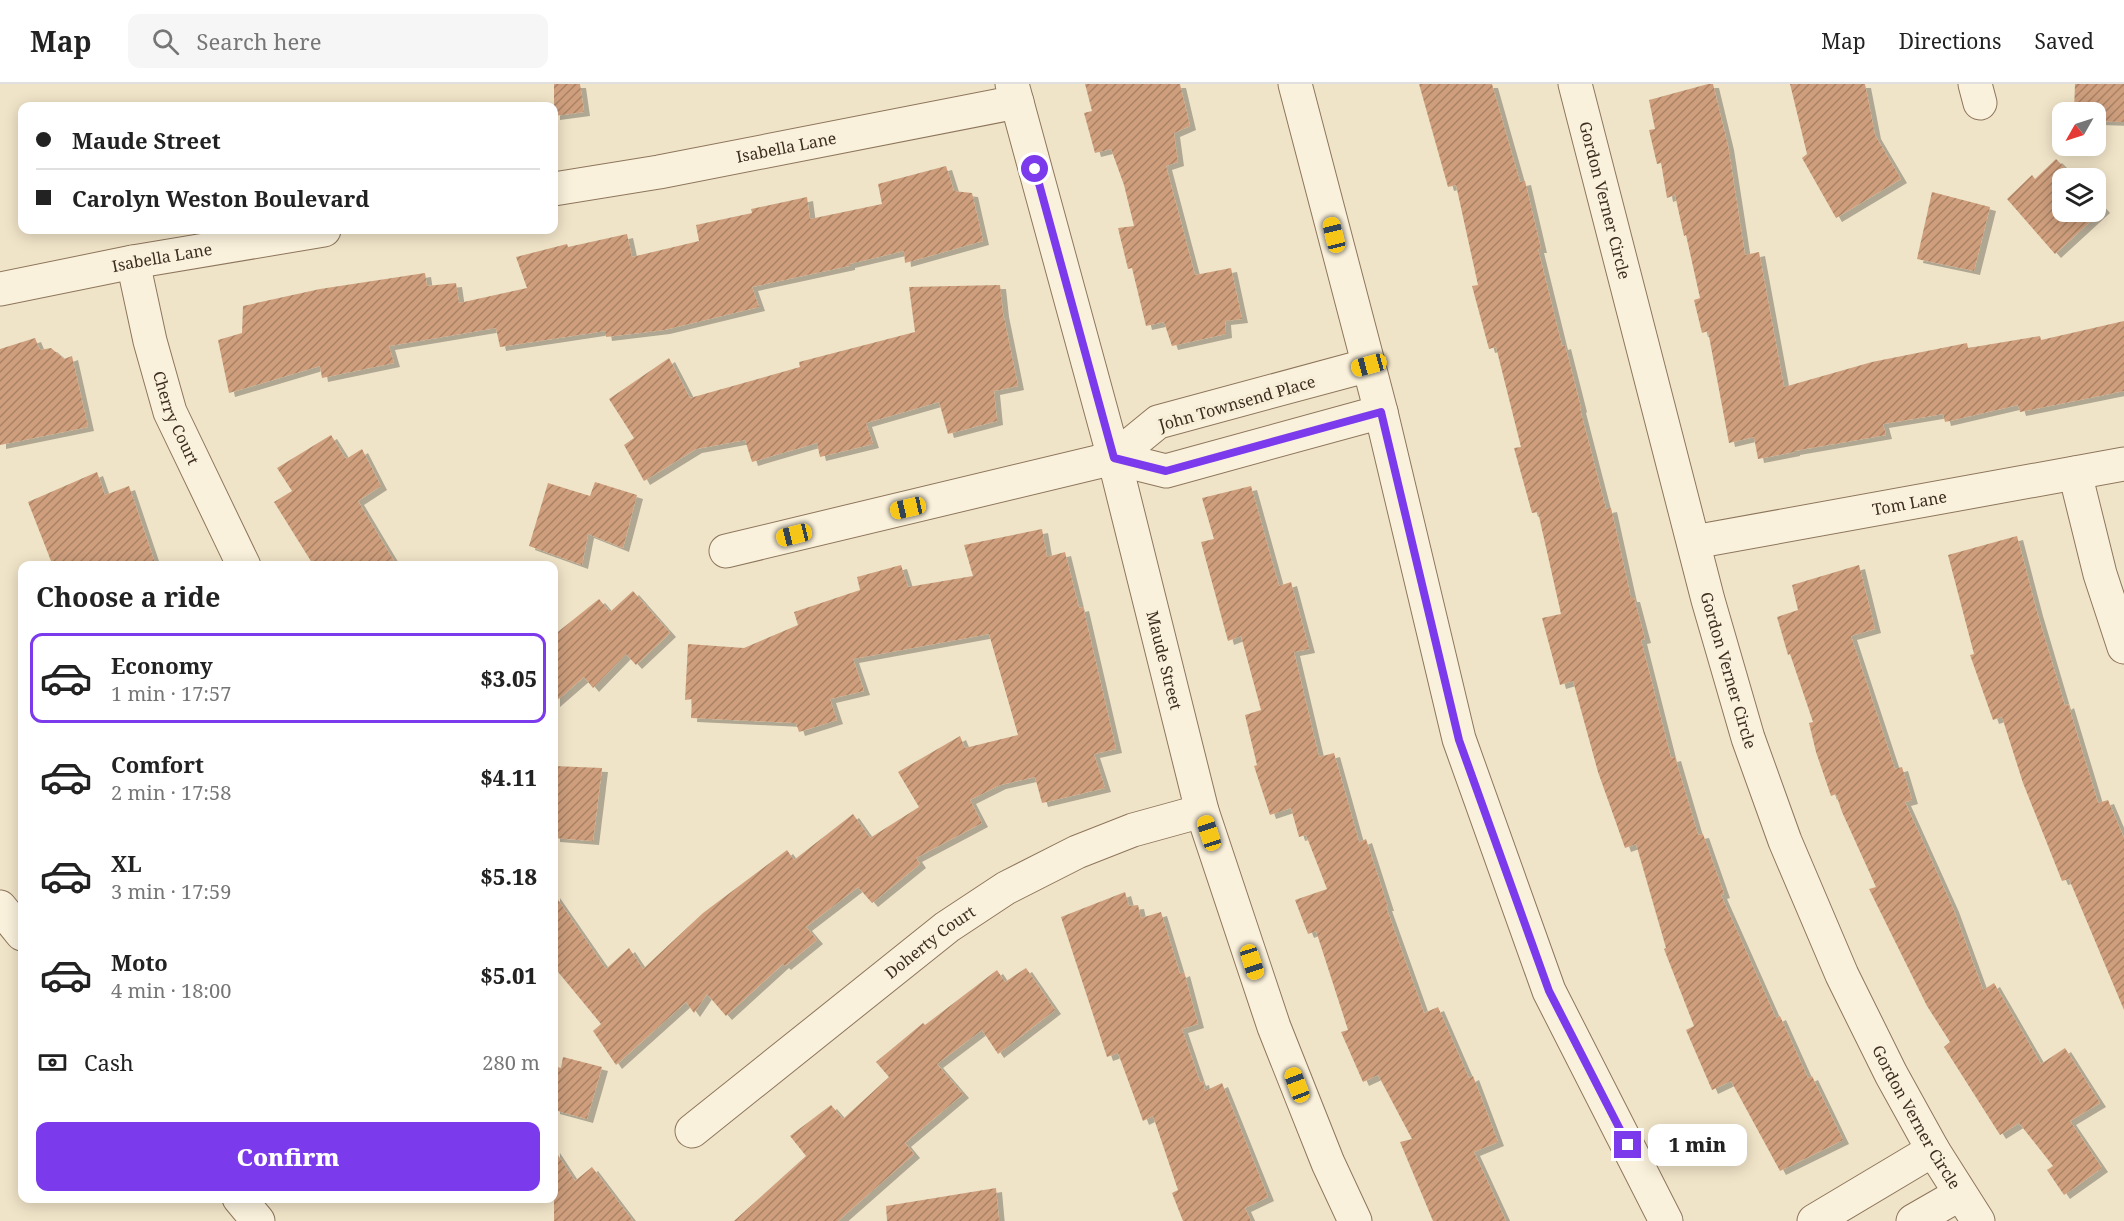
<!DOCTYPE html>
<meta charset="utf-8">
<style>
:root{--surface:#fff;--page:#f6f6f6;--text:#222;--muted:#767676;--line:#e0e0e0;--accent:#7c3aed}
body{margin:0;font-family:"Noto Serif",serif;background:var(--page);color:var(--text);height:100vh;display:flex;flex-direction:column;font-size:22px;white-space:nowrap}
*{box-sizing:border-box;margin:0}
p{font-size:20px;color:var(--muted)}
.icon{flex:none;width:33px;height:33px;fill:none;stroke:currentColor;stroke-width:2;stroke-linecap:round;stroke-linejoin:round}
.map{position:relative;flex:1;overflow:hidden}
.side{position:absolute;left:18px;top:477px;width:540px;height:642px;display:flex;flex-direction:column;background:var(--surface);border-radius:12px;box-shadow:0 3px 15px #0003}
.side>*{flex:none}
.banner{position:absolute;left:18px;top:18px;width:540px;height:132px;border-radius:12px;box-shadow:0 3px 15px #0003;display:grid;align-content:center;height:132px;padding:0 18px;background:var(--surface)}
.needle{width:39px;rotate:231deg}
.controls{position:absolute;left:2052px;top:18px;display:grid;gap:12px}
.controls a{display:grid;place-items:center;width:54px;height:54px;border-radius:12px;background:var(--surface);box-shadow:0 3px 15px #0003;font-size:30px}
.end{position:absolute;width:27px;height:27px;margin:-14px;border:8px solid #7c3aed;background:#fff;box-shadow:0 0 0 3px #fff}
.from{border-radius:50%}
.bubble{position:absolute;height:42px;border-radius:12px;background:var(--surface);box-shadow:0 3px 15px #0003;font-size:20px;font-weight:800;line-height:42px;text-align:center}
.car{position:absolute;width:18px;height:36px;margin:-18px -9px;border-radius:8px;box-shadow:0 0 4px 2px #0007;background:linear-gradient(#f5c518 24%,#345 0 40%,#f5c518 0 76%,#345 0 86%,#f5c518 0)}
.banner b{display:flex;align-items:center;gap:21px;height:57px;font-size:22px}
.banner b+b{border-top:2px solid var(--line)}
.banner i{width:15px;height:15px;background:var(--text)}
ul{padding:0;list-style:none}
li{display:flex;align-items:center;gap:18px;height:90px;margin:0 12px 9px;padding:0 6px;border:3px solid transparent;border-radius:12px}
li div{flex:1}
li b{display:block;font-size:22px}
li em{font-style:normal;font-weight:800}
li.on{border-color:var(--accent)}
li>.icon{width:54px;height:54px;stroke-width:1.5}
h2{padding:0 18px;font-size:27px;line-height:72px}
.pay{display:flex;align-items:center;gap:15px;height:66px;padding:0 18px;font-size:22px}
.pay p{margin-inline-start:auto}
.cta{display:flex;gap:12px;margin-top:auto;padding:12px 18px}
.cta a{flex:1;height:69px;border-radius:12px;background:var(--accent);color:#fff;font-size:24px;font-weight:800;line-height:69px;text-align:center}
header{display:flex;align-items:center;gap:36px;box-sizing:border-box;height:84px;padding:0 30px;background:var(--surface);border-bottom:2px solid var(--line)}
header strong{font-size:28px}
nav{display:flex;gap:33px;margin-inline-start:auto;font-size:21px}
.search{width:420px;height:54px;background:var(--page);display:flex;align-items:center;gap:15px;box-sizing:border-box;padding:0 21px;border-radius:12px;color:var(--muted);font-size:22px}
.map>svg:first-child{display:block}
</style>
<header>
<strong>Map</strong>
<div class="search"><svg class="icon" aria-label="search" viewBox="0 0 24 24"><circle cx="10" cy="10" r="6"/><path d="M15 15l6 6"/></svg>Search here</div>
<nav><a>Map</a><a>Directions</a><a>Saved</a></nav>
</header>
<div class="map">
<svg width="2124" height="1137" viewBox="0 0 2124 1137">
<defs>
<pattern id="building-hatch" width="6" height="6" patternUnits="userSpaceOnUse" patternTransform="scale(1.5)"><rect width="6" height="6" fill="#cf9f7d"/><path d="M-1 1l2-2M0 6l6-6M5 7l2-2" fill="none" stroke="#a98266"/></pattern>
<filter id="shadow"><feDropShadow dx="6" dy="4" stdDeviation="0" flood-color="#0004"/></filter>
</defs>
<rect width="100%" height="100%" fill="#f0e4c8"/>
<g fill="url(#building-hatch)" filter="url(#shadow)">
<polygon points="554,0 580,0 584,28 554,32"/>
<polygon points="1085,0 1180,0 1190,42 1174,49 1178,78 1166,82 1195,191 1231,184 1242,235 1225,237 1226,250 1172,262 1164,238 1146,242 1132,184 1128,185 1118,144 1134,142 1124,101 1111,65 1095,69 1084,29 1092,27"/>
<polygon points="1419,0 1492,0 1520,98 1525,97 1541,165 1538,165 1562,262 1565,261 1581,324 1580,325 1606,425 1611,424 1631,514 1634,514 1645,555 1641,556 1671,674 1675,673 1698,751 1703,750 1724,810 1721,811 1776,934 1780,932 1808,994 1812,992 1843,1056 1780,1087 1731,997 1712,1006 1686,946 1694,942 1664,865 1666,864 1636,760 1625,764 1598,688 1573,597 1560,601 1542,534 1561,530 1538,428 1532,429 1514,364 1521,363 1496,263 1489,265 1472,202 1478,201 1456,101 1448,103"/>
<polygon points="1708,0 1713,0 1728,62 1745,171 1759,168 1784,303 1872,278 1967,259 1968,264 2040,252 2041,256 2124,237 2124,307 2020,328 2018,321 1945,338 1943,330 1883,340 1886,351 1794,367 1794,368 1758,375 1754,353 1729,359 1708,247 1702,249 1694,216 1700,214 1686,151 1684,152 1675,111 1667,114 1661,79 1657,80 1649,46 1655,45 1649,16"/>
<polygon points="1790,0 1865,0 1875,51 1901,95 1836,134 1802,74 1807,70"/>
<polygon points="2075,0 2124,0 2124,38 2096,37 2096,28 2074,28"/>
<polygon points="2056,75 2075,94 2062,94 2062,128 2096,128 2096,116 2104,125 2055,170 2007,115 2032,91 2035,95"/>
<polygon points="946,82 954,107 972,109 983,157 905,179 904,167 849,180 849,182 752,203 759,223 664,246 606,253 605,247 500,263 496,244 389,262 394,279 322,294 320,282 229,309 218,256 242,249 243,222 320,205 425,189 427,202 456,199 459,219 527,204 516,173 567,160 568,163 627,150 632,173 699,157 696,141 752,129 751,125 807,113 810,135 882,120 878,100"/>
<polygon points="1932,108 1990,123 1974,187 1917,175"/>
<polygon points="1000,201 1003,229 1018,302 994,307 997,337 948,350 939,318 866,339 873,360 820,373 817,359 752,378 745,356 696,365 644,397 624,361 634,354 609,315 669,274 690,314 800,283 799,278 915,248 909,203"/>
<polygon points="35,254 40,266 51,264 64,275 72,272 88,343 0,361 0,265"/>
<polygon points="331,351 346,375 362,365 381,402 358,417 397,482 314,482 274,418 292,407 277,384"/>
<polygon points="97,388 105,411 129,402 156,482 53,482 28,418"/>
<polygon points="595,398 637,411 623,464 588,450 582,481 529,462 548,399 590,412"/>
<polygon points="1251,402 1279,502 1291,498 1309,565 1294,568 1319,673 1334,669 1359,758 1366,755 1388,823 1386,823 1424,929 1438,923 1469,994 1473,992 1498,1058 1474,1068 1506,1137 1433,1137 1400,1058 1412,1055 1378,991 1363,998 1341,948 1348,946 1316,847 1308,850 1295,816 1327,805 1306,751 1299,753 1291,724 1270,731 1254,682 1257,681 1245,631 1261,626 1241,552 1228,557 1201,458 1214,455 1202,414"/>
<polygon points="1042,445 1047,473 1065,468 1079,524 1083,523 1116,665 1094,670 1105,704 1042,719 1035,693 1000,701 970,716 982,739 916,774 920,780 872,819 858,803 806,843 817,856 785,882 783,880 726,932 707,910 694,929 686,918 616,981 593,947 601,940 554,883 554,810 606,885 629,864 643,885 703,829 787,766 794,776 853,730 870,754 919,723 898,688 960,652 965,664 1018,651 989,550 853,575 864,607 830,615 837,636 799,648 796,639 691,634 692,615 685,616 688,560 744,564 798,541 794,528 860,506 857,493 901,481 908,503 973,492 964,461"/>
<polygon points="2017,452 2037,528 2065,622 2068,620 2098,719 2108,716 2124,754 2124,926 2069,795 2062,797 2023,699 2002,633 1993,636 1970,571 1974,570 1948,471"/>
<polygon points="1859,481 1875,545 1851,552 1895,685 1902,683 1912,716 1905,718 1953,824 1983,906 1994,899 2041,980 2065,964 2100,1019 2070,1037 2102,1084 2064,1111 2047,1086 2053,1082 2019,1039 2000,1051 1944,963 1950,958 1927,922 1869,805 1876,803 1842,728 1836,710 1831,712 1816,668 1809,639 1813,638 1790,570 1788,571 1777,533 1798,526 1792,501"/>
<polygon points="633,507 670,549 636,581 626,570 593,604 584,593 554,619 554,551 599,515 610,528"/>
<polygon points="554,682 602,684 593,757 554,754"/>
<polygon points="1125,808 1129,822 1138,821 1141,834 1161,828 1180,890 1184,888 1198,940 1182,945 1200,998 1203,997 1205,1007 1222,999 1268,1113 1245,1124 1251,1137 1183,1137 1172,1109 1178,1106 1153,1032 1143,1037 1118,969 1107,973 1061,833"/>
<polygon points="1026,884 1055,926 998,970 982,946 937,980 963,1010 905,1059 914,1070 838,1137 734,1137 806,1072 790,1052 831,1021 843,1035 889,993 876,978 923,939 925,941 997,886 1005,898"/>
<polygon points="563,973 602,983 587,1035 554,1026 554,982 561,984"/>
<polygon points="554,1065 575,1097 592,1083 633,1137 554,1137"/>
<polygon points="996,1104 999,1137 887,1137 886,1122"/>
</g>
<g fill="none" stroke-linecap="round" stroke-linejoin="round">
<g stroke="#8d765c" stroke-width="35">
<g id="minor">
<path id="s1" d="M1012 0 1114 374 1202 727 1274 943 1328 1079 1355 1137"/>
<polyline points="1295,0 1381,328 1459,655 1549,907 1666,1137"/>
<path id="s2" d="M1575 0 1708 516 1748 654 1785 757 1842 891 1891 990 1933 1066 1978 1137"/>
<polyline points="1975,0 1980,19"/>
<path id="s3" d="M554 105 659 88 1017 18"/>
<path id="s4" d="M133 178 150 257 170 328 244 482"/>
<path id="s5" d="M0 205 133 178 324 146"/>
<polyline points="1114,374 1166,387 1381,328"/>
<polyline points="2075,389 2100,490 2124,563"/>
<path id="s6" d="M1694 458 2124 380"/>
<polyline points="726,467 1114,374 1158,338 1369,281"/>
<polyline points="0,823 22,850"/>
<path id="s7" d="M692 1047 947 843 1006 804 1077 768 1133 746 1202 727"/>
<polyline points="239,1114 258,1137"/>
<polyline points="1814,1137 1933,1066"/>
<polyline points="1913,1137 1960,1110"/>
</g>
</g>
<use href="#minor" stroke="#faf1dc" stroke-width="33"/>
</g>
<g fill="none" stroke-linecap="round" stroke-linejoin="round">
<polyline stroke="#7c3aed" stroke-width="8" points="1035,85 1114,374 1166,387 1381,328 1459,656 1549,907 1628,1061"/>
</g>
<g text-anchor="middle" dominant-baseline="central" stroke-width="6" stroke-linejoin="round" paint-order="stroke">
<g font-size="16" fill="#3d2e20" stroke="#f7eed8">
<text stroke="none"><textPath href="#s3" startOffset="236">Isabella Lane</textPath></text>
<text stroke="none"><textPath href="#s2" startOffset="120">Gordon Verner Circle</textPath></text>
<text stroke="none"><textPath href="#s5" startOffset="165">Isabella Lane</textPath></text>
<text transform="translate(1237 319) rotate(-16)">John Townsend Place</text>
<text stroke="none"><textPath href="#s4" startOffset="162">Cherry Court</textPath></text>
<text stroke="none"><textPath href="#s6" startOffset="219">Tom Lane</textPath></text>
<text stroke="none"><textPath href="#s1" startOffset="596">Maude Street</textPath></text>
<text stroke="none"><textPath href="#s2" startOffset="606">Gordon Verner Circle</textPath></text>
<text stroke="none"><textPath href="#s7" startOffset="304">Doherty Court</textPath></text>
<text stroke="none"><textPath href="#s2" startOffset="1092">Gordon Verner Circle</textPath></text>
</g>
</g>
</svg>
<div class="controls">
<a><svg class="needle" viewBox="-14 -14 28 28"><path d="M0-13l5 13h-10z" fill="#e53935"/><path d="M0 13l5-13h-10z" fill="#767676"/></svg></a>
<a><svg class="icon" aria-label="layers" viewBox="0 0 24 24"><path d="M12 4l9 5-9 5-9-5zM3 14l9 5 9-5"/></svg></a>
</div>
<i class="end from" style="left:1035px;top:85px"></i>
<i class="end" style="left:1628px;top:1061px"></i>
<div class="bubble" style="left:1648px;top:1040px;width:99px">1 min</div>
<i class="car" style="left:1334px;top:151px;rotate:346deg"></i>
<i class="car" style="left:1369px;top:281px;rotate:255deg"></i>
<i class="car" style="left:908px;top:424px;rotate:257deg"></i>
<i class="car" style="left:794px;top:451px;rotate:256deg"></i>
<i class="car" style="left:1209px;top:749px;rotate:342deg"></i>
<i class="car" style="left:1252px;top:878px;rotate:162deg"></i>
<i class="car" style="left:1297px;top:1001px;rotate:339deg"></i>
<div class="banner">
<b><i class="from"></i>Maude Street</b>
<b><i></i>Carolyn Weston Boulevard</b>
</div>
<section class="side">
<h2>Choose a ride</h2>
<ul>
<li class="on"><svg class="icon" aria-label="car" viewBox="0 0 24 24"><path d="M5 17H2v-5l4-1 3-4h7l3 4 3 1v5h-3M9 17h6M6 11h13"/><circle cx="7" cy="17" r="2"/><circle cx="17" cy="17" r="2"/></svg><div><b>Economy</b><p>1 min · 17:57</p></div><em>$3.05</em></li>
<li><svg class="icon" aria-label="car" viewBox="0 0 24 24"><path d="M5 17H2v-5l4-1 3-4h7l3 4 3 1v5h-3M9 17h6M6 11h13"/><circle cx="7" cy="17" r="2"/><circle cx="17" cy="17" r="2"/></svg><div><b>Comfort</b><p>2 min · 17:58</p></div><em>$4.11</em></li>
<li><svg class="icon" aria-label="car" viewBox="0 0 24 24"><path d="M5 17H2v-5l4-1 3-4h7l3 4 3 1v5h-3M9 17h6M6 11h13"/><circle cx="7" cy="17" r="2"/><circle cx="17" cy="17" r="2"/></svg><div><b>XL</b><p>3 min · 17:59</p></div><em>$5.18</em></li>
<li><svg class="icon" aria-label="car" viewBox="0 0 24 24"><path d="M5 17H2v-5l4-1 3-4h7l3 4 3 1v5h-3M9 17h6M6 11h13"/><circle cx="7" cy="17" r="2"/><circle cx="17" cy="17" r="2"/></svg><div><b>Moto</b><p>4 min · 18:00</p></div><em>$5.01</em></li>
</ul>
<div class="pay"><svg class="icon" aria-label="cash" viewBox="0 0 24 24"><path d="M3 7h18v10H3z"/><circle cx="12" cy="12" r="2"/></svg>Cash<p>280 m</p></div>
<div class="cta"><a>Confirm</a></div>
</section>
</div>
